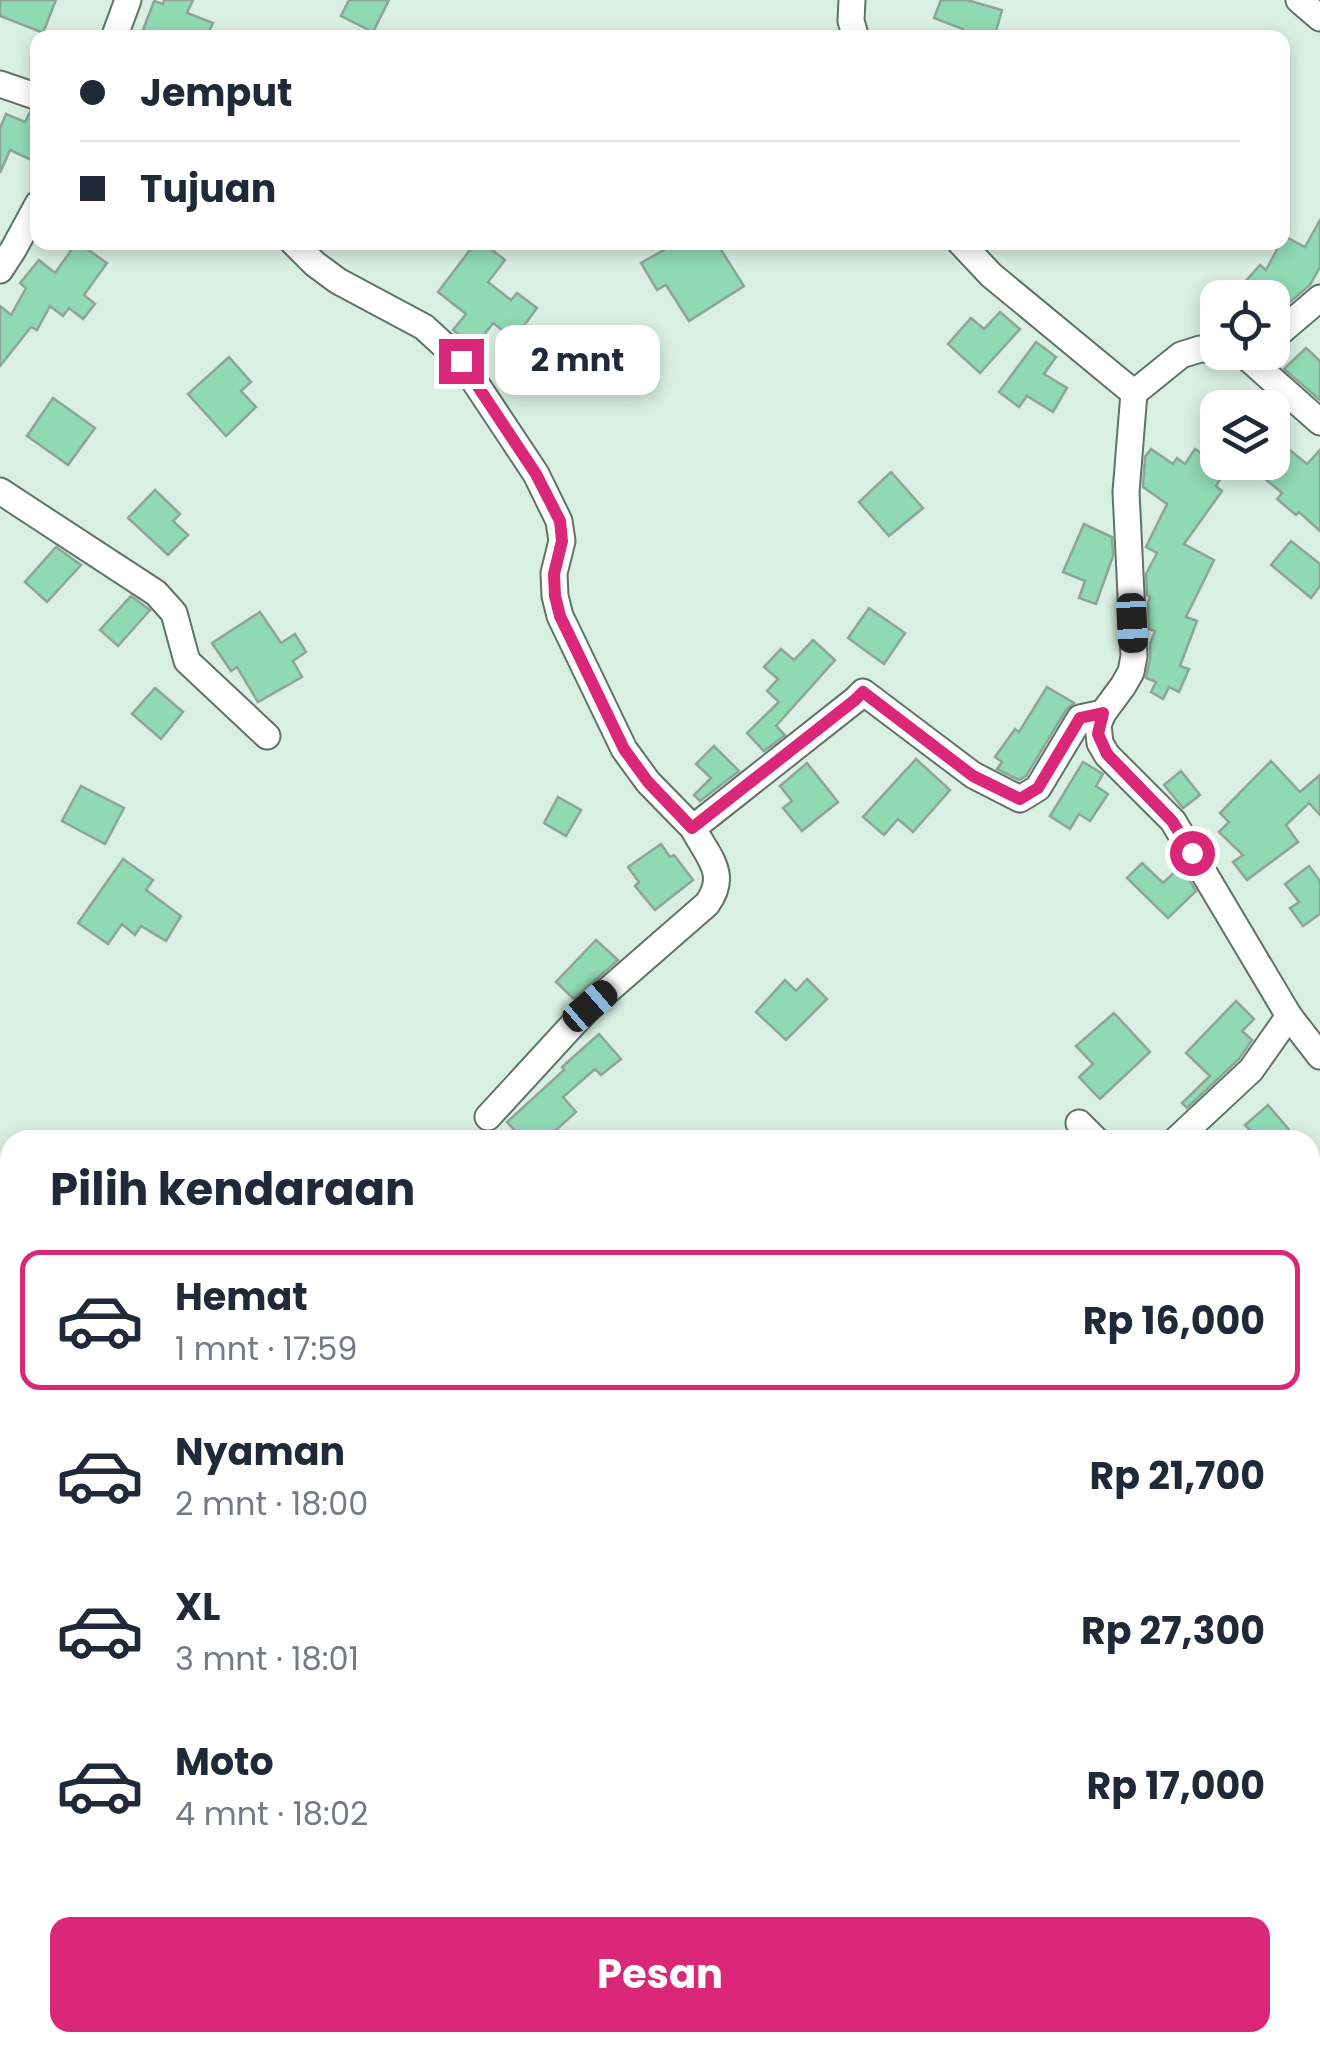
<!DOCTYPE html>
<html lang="id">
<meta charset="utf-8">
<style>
:root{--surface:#fff;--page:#f2f2f3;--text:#1f2937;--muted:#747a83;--line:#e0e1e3;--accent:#db2777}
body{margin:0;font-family:Poppins,sans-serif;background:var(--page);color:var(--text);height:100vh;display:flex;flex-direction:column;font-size:38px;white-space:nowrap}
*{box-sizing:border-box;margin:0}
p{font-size:32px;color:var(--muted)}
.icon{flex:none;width:55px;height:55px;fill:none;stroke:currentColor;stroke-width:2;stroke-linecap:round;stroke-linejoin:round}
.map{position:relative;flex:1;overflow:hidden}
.side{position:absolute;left:0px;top:1130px;width:1320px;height:922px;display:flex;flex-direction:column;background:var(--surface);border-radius:30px 30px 0 0;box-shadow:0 5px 15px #0003}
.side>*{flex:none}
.top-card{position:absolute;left:30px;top:30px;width:1260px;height:220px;border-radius:20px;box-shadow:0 5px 15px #0003;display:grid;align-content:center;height:220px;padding:0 50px;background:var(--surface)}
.fabs{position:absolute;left:1200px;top:280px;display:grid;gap:20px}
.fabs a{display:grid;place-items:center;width:90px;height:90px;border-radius:20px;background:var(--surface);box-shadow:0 5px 15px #0003;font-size:50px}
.end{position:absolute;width:45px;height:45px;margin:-22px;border:12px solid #db2777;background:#fff;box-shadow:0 0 0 5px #fff}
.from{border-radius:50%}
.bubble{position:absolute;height:70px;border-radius:20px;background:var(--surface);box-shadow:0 5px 15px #0003;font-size:32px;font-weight:700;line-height:70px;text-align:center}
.car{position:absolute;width:30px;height:60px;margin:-30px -15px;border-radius:12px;box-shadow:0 0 8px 2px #0007;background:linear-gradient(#222 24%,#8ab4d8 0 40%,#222 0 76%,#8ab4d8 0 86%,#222 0)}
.top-card b{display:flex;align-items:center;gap:35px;height:95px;font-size:38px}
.top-card b+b{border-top:2px solid var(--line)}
.top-card i{width:25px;height:25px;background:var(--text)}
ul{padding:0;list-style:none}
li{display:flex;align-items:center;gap:30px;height:140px;margin:0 20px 15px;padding:0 30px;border:5px solid transparent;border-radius:20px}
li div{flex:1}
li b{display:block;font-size:38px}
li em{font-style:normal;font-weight:700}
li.on{border-color:var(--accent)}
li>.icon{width:90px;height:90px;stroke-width:1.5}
h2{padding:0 50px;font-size:45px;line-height:120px}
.primary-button{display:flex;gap:20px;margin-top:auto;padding:20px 50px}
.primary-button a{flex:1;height:115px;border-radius:20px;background:var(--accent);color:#fff;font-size:40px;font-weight:700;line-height:115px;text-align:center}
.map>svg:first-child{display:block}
</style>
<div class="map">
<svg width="1320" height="2051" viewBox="0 0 1320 2051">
<rect width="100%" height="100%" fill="#d8efe2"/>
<g fill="#8fd9b3" stroke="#8fa498" stroke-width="2.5">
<polygon points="0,0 56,0 43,33 0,16"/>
<polygon points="164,0 193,0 187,13 213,23 206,38 163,38 143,30 154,1 163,4"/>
<polygon points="349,0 389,0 373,32 341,16"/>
<polygon points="941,0 967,0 1002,10 994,38 960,38 963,29 934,18"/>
<polygon points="30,112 38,113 38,163 10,150 0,173 0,128 6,114 25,122"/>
<polygon points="1320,220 1320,267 1310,285 1276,314 1272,310 1272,298 1243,298 1250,289 1244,283 1260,265 1266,270 1284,236 1305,247"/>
<polygon points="77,242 107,263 84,295 95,304 83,319 69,308 63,316 50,306 37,330 31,327 0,366 0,306 11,315 26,288 20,283 39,260 55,273"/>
<polygon points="476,242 482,242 505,260 488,282 511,300 517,293 537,308 514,339 493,323 475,347 453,330 466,314 438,292"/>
<polygon points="678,242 716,242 744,286 689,321 666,285 657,290 641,263"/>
<polygon points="1000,312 1020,329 980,373 948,344 971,318 984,329"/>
<polygon points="1036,342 1056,357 1044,374 1067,388 1053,412 1027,396 1019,407 999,392"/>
<polygon points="1306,348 1320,361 1320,400 1284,369"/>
<polygon points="229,357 251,382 241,391 256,407 226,436 188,394"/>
<polygon points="53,398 95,428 68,465 27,436"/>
<polygon points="1281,443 1307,464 1320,450 1320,531 1299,512 1296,515 1277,499 1282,493 1257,472 1265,462 1272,462 1272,453"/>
<polygon points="1151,449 1173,464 1177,458 1185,464 1195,449 1226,469 1216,486 1222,491 1184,544 1214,560 1186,617 1197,621 1180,666 1189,669 1179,692 1169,687 1163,699 1151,692 1156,682 1146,678 1150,659 1150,644 1155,631 1149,629 1148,604 1150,597 1147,595 1146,574 1157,553 1146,547 1167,504 1143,487 1145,457"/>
<polygon points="891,472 923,508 889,536 859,502"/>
<polygon points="155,490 180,514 173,521 188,535 168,555 128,518"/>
<polygon points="1084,524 1112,537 1113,556 1096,604 1079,598 1085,581 1063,572"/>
<polygon points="1291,541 1320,564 1320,586 1311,598 1271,565"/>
<polygon points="56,547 81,565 47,602 25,582"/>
<polygon points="131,596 150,610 118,646 100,630"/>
<polygon points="869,608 905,633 884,664 848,638"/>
<polygon points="260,612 281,643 295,634 306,652 293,661 302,677 258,702 237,667 231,671 212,643"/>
<polygon points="813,640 835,660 776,726 785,735 764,751 747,733 779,702 767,691 778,679 764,667 781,649 794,660"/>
<polygon points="1047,687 1074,703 1066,710 1026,776 1019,780 997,769 1002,762 995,757 1015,729 1019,732"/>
<polygon points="155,688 183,712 161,739 132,714"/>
<polygon points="714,746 739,771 700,801 694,795 711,778 696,764"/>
<polygon points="916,759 950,790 913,832 898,819 884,835 863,817"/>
<polygon points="1271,761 1300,792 1320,775 1320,815 1309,803 1286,825 1298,842 1247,880 1233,862 1243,855 1219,832 1229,822 1220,813"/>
<polygon points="1083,762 1103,774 1096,786 1108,794 1090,821 1079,814 1070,829 1050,816"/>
<polygon points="807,763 838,802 802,831 783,808 792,801 780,786"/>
<polygon points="1181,771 1200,795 1183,808 1164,785"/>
<polygon points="81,786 124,808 105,844 62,821"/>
<polygon points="558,797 581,810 566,836 544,823"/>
<polygon points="661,844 670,857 674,855 693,880 655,910 635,886 639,882 628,867"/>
<polygon points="123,859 153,880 146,890 181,916 166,941 141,926 135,935 122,924 108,944 78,923"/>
<polygon points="1142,863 1163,883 1181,866 1196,891 1168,918 1127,878"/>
<polygon points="1309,866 1320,881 1320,914 1303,926 1290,908 1299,902 1285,884"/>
<polygon points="596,940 618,960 574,999 556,982"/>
<polygon points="807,979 827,999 786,1040 756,1012 785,980 796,991"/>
<polygon points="1236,1001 1254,1019 1242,1031 1252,1040 1239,1059 1187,1108 1182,1103 1210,1076 1186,1053"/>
<polygon points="1114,1013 1150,1052 1100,1099 1079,1077 1093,1064 1076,1046"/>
<polygon points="599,1034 621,1059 601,1075 595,1069 563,1097 576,1112 545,1140 524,1140 507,1122 564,1070 562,1067"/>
<polygon points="1268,1105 1298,1140 1259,1140 1245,1125"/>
</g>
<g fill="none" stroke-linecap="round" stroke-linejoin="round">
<g stroke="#5f7368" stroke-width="29">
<g id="minor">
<polyline points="852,0 851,21 856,38"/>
<polyline points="1299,0 1320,18"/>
<polyline points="114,38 128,0"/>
<polyline points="0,84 38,97"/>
<polyline points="293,242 315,264 338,281 424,327 461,361 536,474 559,521 562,541 554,573 555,596 560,616 624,749 648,782 693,828 855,700 863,692 973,775 1020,799 1038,788 1080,718 1103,713"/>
<polyline points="960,242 991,275 1134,393"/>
<polyline points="0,270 13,250 38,204"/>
<polyline points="1272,339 1320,298"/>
<polyline points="1241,352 1320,422"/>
<polyline points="0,491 156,593 174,613 187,661 267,736"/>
<polyline points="1289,1016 1320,1056"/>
<path d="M488 1117 590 1006 707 904C729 874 708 857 693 828"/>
<polyline points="1079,1123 1096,1140"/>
<polyline points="1176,1140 1251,1070 1289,1016 1173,821 1107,755 1100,743 1098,725 1103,713 1123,686 1131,672 1134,656 1126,492 1134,393 1181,355 1200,349 1218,350"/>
<polyline points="1310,1360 1320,1371"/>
<polyline points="0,1485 10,1494"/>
<polyline points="1310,1814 1320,1825"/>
<polyline points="554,2042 562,2051"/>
</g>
</g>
<use href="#minor" stroke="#fff" stroke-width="25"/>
</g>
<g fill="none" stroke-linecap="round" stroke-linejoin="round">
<polyline stroke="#db2777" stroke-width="12" points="461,361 536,474 560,521 562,541 554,574 555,596 560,616 624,749 648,782 692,828 855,700 863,692 973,776 1020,799 1038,788 1080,718 1103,713 1098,734 1107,754 1172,821 1192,853"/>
</g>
</svg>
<div class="fabs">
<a><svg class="icon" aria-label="locate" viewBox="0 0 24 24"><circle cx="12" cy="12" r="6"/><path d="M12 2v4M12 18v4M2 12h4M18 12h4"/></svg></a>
<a><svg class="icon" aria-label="layers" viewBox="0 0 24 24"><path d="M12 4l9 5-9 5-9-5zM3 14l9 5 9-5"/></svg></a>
</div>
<i class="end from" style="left:1192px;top:853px"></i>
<i class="end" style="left:461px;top:361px"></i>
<div class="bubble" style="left:495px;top:325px;width:165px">2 mnt</div>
<i class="car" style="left:1132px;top:623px;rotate:177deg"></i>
<i class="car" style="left:590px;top:1006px;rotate:49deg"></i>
<div class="top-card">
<b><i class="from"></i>Jemput</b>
<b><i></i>Tujuan</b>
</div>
<section class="side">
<h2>Pilih kendaraan</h2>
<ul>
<li class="on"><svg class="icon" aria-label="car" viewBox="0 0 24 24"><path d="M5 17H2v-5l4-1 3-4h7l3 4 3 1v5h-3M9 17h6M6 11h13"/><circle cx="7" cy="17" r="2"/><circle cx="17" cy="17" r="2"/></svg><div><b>Hemat</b><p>1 mnt · 17:59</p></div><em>Rp 16,000</em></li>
<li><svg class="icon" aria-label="car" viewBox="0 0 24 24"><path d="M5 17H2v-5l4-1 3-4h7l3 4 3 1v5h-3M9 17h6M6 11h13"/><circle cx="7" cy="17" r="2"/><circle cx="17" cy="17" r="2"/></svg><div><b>Nyaman</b><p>2 mnt · 18:00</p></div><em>Rp 21,700</em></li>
<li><svg class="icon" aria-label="car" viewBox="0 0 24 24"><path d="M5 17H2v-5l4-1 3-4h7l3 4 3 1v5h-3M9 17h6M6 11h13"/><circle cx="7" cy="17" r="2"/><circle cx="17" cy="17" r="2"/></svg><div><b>XL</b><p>3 mnt · 18:01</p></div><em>Rp 27,300</em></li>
<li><svg class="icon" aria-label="car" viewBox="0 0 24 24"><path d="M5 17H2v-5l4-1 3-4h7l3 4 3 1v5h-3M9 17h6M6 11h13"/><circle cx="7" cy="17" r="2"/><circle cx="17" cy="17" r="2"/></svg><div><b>Moto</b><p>4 mnt · 18:02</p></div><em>Rp 17,000</em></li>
</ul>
<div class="primary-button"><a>Pesan</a></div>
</section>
</div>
